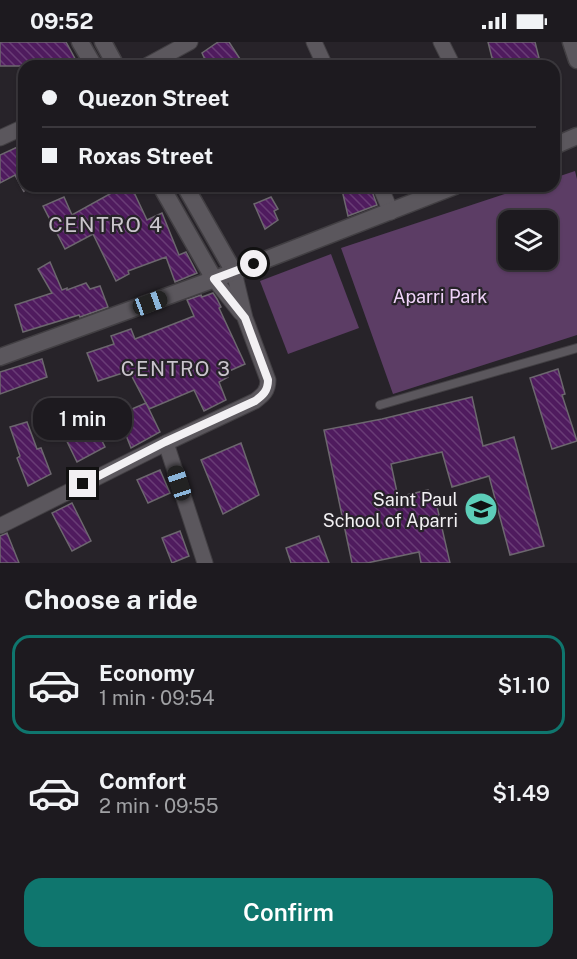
<!DOCTYPE html>
<meta charset="utf-8">
<style>
:root{--surface:#1d1a1f;--page:#252328;--text:#f1f3f6;--muted:#a0a1a4;--line:#3b383d;--accent:#0f766e}
body{margin:0;font-family:"Public Sans",sans-serif;background:var(--page);color:var(--text);height:100vh;display:flex;flex-direction:column;font-size:22px;white-space:nowrap}
*{box-sizing:border-box;margin:0}
p{font-size:20px;color:var(--muted)}
.icon{flex:none;width:33px;height:33px;fill:none;stroke:currentColor;stroke-width:2;stroke-linecap:round;stroke-linejoin:round}
.map{position:relative;height:521px;overflow:hidden}
.sheet{display:flex;flex-direction:column;background:var(--surface);flex:1}
.sheet>*{flex:none}
.hud{position:absolute;left:18px;top:18px;width:542px;height:132px;border-radius:18px;box-shadow:0 2px 4px #0004,0 0 0 2px var(--line);display:grid;align-content:center;height:132px;padding:0 24px;background:var(--surface)}
.buttons{position:absolute;left:498px;top:168px;display:grid;gap:12px}
.buttons a{display:grid;place-items:center;width:60px;height:60px;border-radius:12px;background:var(--surface);box-shadow:0 2px 4px #0004,0 0 0 2px var(--line);font-size:30px}
.end{position:absolute;width:27px;height:27px;margin:-14px;border:8px solid #f2f0f3;background:#111;box-shadow:0 0 0 3px #111}
.from{border-radius:50%}
.bubble{position:absolute;height:42px;border-radius:18px;background:var(--surface);box-shadow:0 2px 4px #0004,0 0 0 2px var(--line);font-size:20px;font-weight:600;line-height:42px;text-align:center}
.car{position:absolute;width:18px;height:36px;margin:-18px -9px;border-radius:8px;box-shadow:0 0 4px 2px #0007;background:linear-gradient(#222 24%,#8ab4d8 0 40%,#222 0 76%,#8ab4d8 0 86%,#222 0)}
.hud b{display:flex;align-items:center;gap:21px;height:57px;font-size:22px}
.hud b+b{border-top:2px solid var(--line)}
.hud i{width:15px;height:15px;background:var(--text)}
ul{padding:0;list-style:none}
li{display:flex;align-items:center;gap:18px;height:99px;margin:0 12px 9px;padding:0 12px;border:3px solid transparent;border-radius:18px}
li div{flex:1}
li b{display:block;font-size:22px}
li em{font-style:normal;font-weight:600}
li.on{border-color:var(--accent)}
li>.icon{width:54px;height:54px;stroke-width:1.5}
h2{padding:0 24px;font-size:27px;line-height:72px}
.cta{display:flex;gap:12px;margin-top:auto;padding:12px 24px}
.cta a{flex:1;height:69px;border-radius:18px;background:var(--accent);color:#fff;font-size:24px;font-weight:600;line-height:69px;text-align:center}
.status{display:flex;justify-content:space-between;align-items:center;height:42px;padding:0 30px;background:var(--surface);direction:ltr}
.status svg{height:16px;fill:currentColor}
.map>svg:first-child{display:block}
</style>
<div class="status"><b>09:52</b><svg viewBox="0 0 49 12"><path d="M0 12V9h3v3zM5 12V6h3v6zM10 12V3h3v9zM15 12V0h3v12zM26 1h20v11H26zM47 4h2v5h-2z"/></svg></div>
<div class="map">
<svg width="577" height="521" viewBox="0 0 577 521">
<defs>
<pattern id="building-back-hatch" width="6" height="6" patternUnits="userSpaceOnUse" patternTransform="scale(1.5)"><rect width="6" height="6" fill="#4f1b5e"/><path d="M-1 5l2 2M0 0l6 6M5-1l2 2" fill="none" stroke="#693c76"/></pattern>
</defs>
<rect width="100%" height="100%" fill="#272329"/>
<g fill="#5c3d65" fill-rule="evenodd">
<path d="M575 129 577 137V293L393 352 341 206 529 144H554V136ZM508 178H548V218H508Z"/>
<polygon points="331,212 359,286 288,312 260,239"/>
</g>
<g fill="url(#building-back-hatch)" stroke="#6c676e" stroke-width="1.5">
<polygon points="0,0 66,0 79,24 0,24"/>
<polygon points="218,0 229,0 242,20 235,24 208,24 202,11"/>
<polygon points="488,0 535,0 541,24 494,24"/>
<polygon points="24,102 24,150 15,133 0,141 0,113"/>
<polygon points="124,144 131,144 147,178 162,171 179,213 186,210 197,231 175,240 166,215 128,229 129,232 116,239 93,192 65,207 43,164 64,155 72,173"/>
<polygon points="351,144 370,144 377,163 348,174 342,148"/>
<polygon points="271,155 278,167 274,169 278,178 265,187 254,162"/>
<polygon points="50,220 62,248 67,246 67,248 86,241 90,247 100,244 108,265 80,275 79,273 23,290 15,263 52,251 38,227"/>
<polygon points="213,251 217,257 221,265 219,266 245,322 227,330 228,335 219,340 226,358 204,369 194,348 149,367 129,329 98,339 87,311 114,302 111,294 131,287 135,297 194,274 187,258 201,253 202,255"/>
<polygon points="42,317 47,335 0,352 0,330"/>
<polygon points="558,327 565,352 562,353 577,399 552,407 530,336"/>
<polygon points="472,355 483,404 514,395 544,504 510,513 489,434 452,445 442,410 391,422 398,455 428,448 432,461 436,460 450,521 421,521 419,510 367,521 352,521 324,388 382,377"/>
<polygon points="146,361 160,390 131,406 118,373"/>
<polygon points="82,377 85,384 93,381 105,405 77,420 61,387"/>
<polygon points="27,380 37,407 41,406 51,432 28,444 17,416 20,414 10,385"/>
<polygon points="241,401 259,453 223,472 201,418"/>
<polygon points="160,428 170,451 148,461 137,438"/>
<polygon points="72,461 91,499 72,509 52,471"/>
<polygon points="180,489 189,514 172,521 162,496"/>
<polygon points="7,491 19,521 0,521 0,494"/>
<polygon points="319,494 329,521 291,521 286,506"/>
</g>
<g fill="none" stroke-linecap="round" stroke-linejoin="round">
<g stroke="#423f43" stroke-width="10">
<polyline id="service" points="380,363 577,306"/>
</g>
<g stroke="#423f43" stroke-width="17">
<g id="minor">
<polyline points="314,0 325,24"/>
<polyline points="441,0 453,24"/>
<polyline points="146,24 190,0"/>
<polyline points="0,96 24,85"/>
<polyline points="380,144 391,170"/>
<polyline points="214,237 241,271"/>
<polyline points="166,401 205,521"/>
<path d="M0 484 166 401 255 359C263 353 268 349 268 338L245 276 234 230"/>
</g>
</g>
<g stroke="#423f43" stroke-width="19">
<g id="tertiary">
<polyline points="80,0 94,24"/>
<polyline points="103,0 116,24"/>
<polyline points="571,0 577,18"/>
<polyline points="554,104 577,94"/>
<polyline points="161,144 214,237"/>
<polyline points="185,144 234,230"/>
<polyline points="0,315 234,230 455,144"/>
</g>
</g>
<use href="#service" stroke="#5b575d" stroke-width="8"/>
<use href="#minor" stroke="#5b575d" stroke-width="15"/>
<use href="#tertiary" stroke="#5b575d" stroke-width="16"/>
</g>
<g fill="none" stroke-linecap="round" stroke-linejoin="round">
<path stroke="#f2f0f3" stroke-width="8" d="M83 442 165 400 255 359C263 353 268 349 268 338L245 276 214 237 254 222"/>
</g>
<defs>
<g id="school-disc" transform="scale(1.725)"><circle r="9.5" fill="#5dceb9" stroke="#272329"/><path d="M0-5L7-2L0 1L-7-2ZM-4 1L0 2.5L4 1V4Q0 6-4 4Z" fill="#111"/></g>
</defs>
<g fill-rule="evenodd">
<use href="#school-disc" x="481" y="467"/>
</g>
<g text-anchor="middle" dominant-baseline="central" stroke-width="4.5" stroke-linejoin="round" paint-order="stroke">
<g font-size="18" fill="#f1d4fa" stroke="#272329">
<text x="440" y="254">Aparri Park</text>
</g>
<g font-size="18" fill="#f2f0f3" stroke="#272329" text-anchor="end">
<text x="458" y="457">Saint Paul<tspan x="458" dy="21">School of Aparri</tspan></text>
</g>
<g font-size="20" letter-spacing="1.5" fill="#cac5cc" stroke="#272329">
<text x="176" y="327">CENTRO 3</text>
</g>
<g font-size="21" letter-spacing="1.5" fill="#cac5cc" stroke="#272329">
<text x="106" y="182">CENTRO 4</text>
</g>
</g>
</svg>
<div class="buttons">
<a><svg class="icon" aria-label="layers" viewBox="0 0 24 24"><path d="M12 4l9 5-9 5-9-5zM3 14l9 5 9-5"/></svg></a>
</div>
<i class="end from" style="left:254px;top:222px"></i>
<i class="end" style="left:83px;top:442px"></i>
<div class="bubble" style="left:33px;top:356px;width:99px">1 min</div>
<i class="car" style="left:150px;top:261px;rotate:70deg"></i>
<i class="car" style="left:179px;top:441px;rotate:342deg"></i>
<div class="hud">
<b><i class="from"></i>Quezon Street</b>
<b><i></i>Roxas Street</b>
</div>
</div>
<section class="sheet">
<h2>Choose a ride</h2>
<ul>
<li class="on"><svg class="icon" aria-label="car" viewBox="0 0 24 24"><path d="M5 17H2v-5l4-1 3-4h7l3 4 3 1v5h-3M9 17h6M6 11h13"/><circle cx="7" cy="17" r="2"/><circle cx="17" cy="17" r="2"/></svg><div><b>Economy</b><p>1 min · 09:54</p></div><em>$1.10</em></li>
<li><svg class="icon" aria-label="car" viewBox="0 0 24 24"><path d="M5 17H2v-5l4-1 3-4h7l3 4 3 1v5h-3M9 17h6M6 11h13"/><circle cx="7" cy="17" r="2"/><circle cx="17" cy="17" r="2"/></svg><div><b>Comfort</b><p>2 min · 09:55</p></div><em>$1.49</em></li>
</ul>
<div class="cta"><a>Confirm</a></div>
</section>
